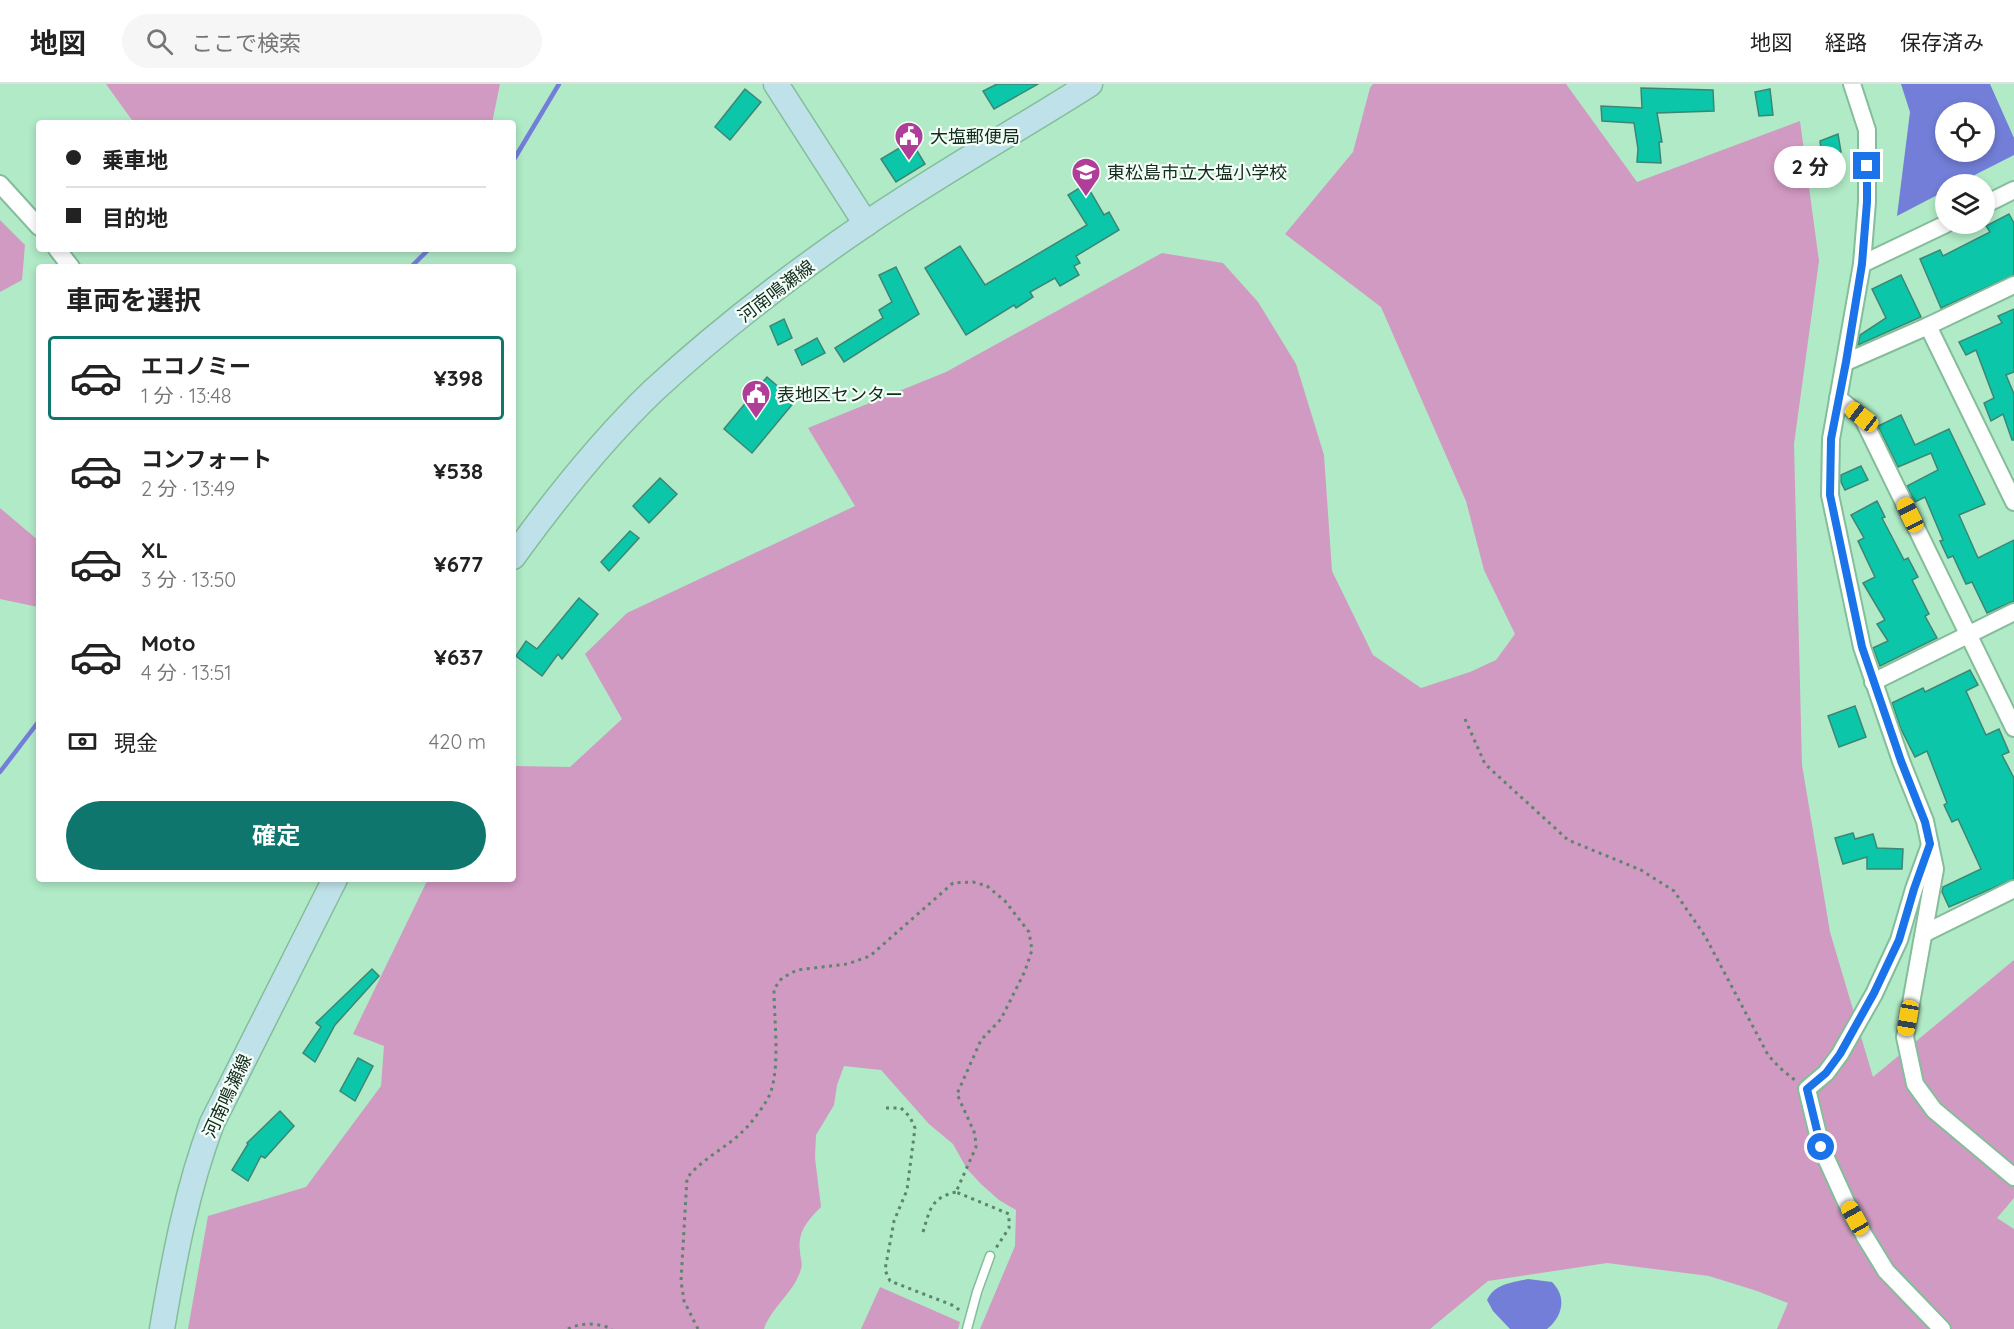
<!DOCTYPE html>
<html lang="ja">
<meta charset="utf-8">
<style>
:root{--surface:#fff;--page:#f6f6f6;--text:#222;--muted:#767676;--line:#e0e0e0;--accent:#0f766e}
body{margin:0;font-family:Quicksand,"Noto Sans JP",sans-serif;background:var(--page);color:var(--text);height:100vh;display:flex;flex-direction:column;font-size:22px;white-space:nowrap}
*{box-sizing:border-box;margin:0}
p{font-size:20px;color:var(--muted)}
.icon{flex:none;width:33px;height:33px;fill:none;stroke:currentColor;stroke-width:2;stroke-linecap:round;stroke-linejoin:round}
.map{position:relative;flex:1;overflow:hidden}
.drawer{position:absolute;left:36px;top:180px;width:480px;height:618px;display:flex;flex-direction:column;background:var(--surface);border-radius:6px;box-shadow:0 3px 9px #0003}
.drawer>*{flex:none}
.banner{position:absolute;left:36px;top:36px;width:480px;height:132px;border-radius:6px;box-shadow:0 3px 9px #0003;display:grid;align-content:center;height:132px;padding:0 30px;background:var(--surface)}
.fabs{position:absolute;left:1935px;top:18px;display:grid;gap:12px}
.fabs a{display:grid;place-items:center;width:60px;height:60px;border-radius:50%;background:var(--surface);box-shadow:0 3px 9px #0003;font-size:30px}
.end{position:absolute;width:27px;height:27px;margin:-14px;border:8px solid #1a73e8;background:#fff;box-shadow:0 0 0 3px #fff}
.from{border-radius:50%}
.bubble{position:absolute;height:42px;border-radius:21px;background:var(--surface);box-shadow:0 3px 9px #0003;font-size:20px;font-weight:700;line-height:42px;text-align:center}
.car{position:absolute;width:18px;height:36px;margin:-18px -9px;border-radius:8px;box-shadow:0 0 4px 2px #0007;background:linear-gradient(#f5c518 24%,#345 0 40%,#f5c518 0 76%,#345 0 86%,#f5c518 0)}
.banner b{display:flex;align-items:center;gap:21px;height:57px;font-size:22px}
.banner b+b{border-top:2px solid var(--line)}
.banner i{width:15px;height:15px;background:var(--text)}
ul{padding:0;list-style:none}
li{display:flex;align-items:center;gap:18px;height:84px;margin:0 12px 9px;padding:0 18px;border:3px solid transparent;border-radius:6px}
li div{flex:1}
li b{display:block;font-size:22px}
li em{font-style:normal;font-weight:700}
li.active{border-color:var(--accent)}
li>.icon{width:54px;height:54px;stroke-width:1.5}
h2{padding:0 30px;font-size:27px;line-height:72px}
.pay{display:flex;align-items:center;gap:15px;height:66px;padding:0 30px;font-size:22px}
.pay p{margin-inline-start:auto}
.cta{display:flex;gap:12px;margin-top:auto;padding:12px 30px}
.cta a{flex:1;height:69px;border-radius:36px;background:var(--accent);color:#fff;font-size:24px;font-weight:700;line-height:69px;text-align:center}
header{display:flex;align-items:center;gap:36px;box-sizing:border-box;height:84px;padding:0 30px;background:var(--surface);border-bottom:2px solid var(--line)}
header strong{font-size:28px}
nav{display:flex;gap:33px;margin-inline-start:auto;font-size:21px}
.search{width:420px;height:54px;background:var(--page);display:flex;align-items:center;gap:15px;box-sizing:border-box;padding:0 21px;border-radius:33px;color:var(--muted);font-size:22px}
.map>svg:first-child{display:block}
</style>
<header>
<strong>地図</strong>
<div class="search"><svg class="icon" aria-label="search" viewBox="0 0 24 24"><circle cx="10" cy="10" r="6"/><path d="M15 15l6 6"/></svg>ここで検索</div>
<nav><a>地図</a><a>経路</a><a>保存済み</a></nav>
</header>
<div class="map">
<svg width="2014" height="1245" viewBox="0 0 2014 1245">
<rect width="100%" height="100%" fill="#b0eac6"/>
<g fill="#d19ac2">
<polygon points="106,0 500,0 492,39 134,39"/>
<path d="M1373 0H1566L1637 98 1800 37 1819 177 1794 360 1802 681 1830 848 1873 993 2014 876V1114L1997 1134 2014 1145V1245H1777L1788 1219 1757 1207 1709 1192 1607 1179 1488 1197 1430 1245H980L1015 1162 1016 1126 999 1116 981 1100 967 1085 953 1060 929 1040 881 986 844 982 837 1001 834 1021 816 1051 815 1074 821 1123C808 1136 797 1148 800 1167 800 1173 803 1180 801 1185 794 1209 772 1222 764 1245H188L208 1132 306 1103 381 1002 384 962 353 950 428 795H513V682L570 683 622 635 585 570 627 529 855 422 808 344 946 288 1162 169 1223 179 1258 218 1296 280 1324 371 1332 487 1373 571 1421 604 1470 588 1496 576 1515 550 1484 486 1466 417 1381 223 1285 150 1353 68 1370 4Z"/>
<polygon points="0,136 25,161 22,196 0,208"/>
<polygon points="0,424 39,457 38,523 0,515"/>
<polygon points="880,1203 960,1238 958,1245 861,1245"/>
</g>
<g fill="#737ed8" fill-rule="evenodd">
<path d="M1901 0H1990L2014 54V71L1957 100H1946L1945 107 1897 132 1910 28ZM1984 28V68H1946V28Z"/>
<path d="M1528 1195 1552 1198C1567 1213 1563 1232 1547 1245H1510L1493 1227 1487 1216C1494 1200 1513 1198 1528 1195Z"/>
</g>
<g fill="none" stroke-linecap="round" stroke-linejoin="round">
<g stroke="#737ed8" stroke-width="4.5">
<polyline points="513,77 559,0"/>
<polyline points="411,183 429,165"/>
<polyline points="0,688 39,637"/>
</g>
</g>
<g fill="#0cc6a9" stroke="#3d8675" stroke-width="1.5">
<polygon points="997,0 1038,0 994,25 983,7"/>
<polygon points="1641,4 1713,6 1714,27 1657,29 1662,58 1659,58 1661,79 1637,78 1638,65 1634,39 1602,37 1601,22 1642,24"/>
<polygon points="745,5 761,18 730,56 715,43"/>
<polygon points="1770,5 1773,31 1759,32 1755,8"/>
<polygon points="1838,50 1841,68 1822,73 1820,57"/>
<polygon points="911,57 925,80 896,98 881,75"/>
<polygon points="1086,100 1104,131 1109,128 1119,146 1076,172 1080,179 1074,182 1079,191 1060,202 1055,194 1030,208 1033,213 1016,224 1014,221 966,251 925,184 960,162 985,201 1087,141 1068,111"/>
<polygon points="2009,130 2014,139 2014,191 1941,224 1920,175 1940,166 1943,172 1990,148 1986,142"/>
<polygon points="896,183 919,230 844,278 835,264 883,234 879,226 892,218 879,191"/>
<polygon points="1901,191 1921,233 1858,261 1860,251 1886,234 1872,205"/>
<polygon points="2014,225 2014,288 2006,291 2014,310 2014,356 2012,356 2003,330 1991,337 1984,319 1994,314 1976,266 1966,271 1959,258 2002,239 1998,232"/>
<polygon points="784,235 792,254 778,261 770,242"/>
<polygon points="817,254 825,269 802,281 795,266"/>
<polygon points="767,293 795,317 752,369 724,345"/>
<polygon points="1901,331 1915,361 1949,345 1985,420 1959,431 1978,474 2014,456 2014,517 1987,529 1972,498 1966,500 1953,472 1948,474 1940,457 1943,456 1925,413 1915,418 1907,402 1938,386 1931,369 1898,383 1878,342"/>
<polygon points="1861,382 1868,396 1845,406 1841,398 1841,391"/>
<polygon points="660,394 677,410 649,439 633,422"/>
<polygon points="1877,417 1885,433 1882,434 1904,476 1908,474 1918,493 1912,496 1929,530 1925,532 1937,554 1880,582 1873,564 1888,557 1877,540 1885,536 1863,499 1875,493 1858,457 1864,454 1851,431"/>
<polygon points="630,447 639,454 609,487 601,478"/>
<polygon points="579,514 598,530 562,575 558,570 542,592 516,572 526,557 537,565"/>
<polygon points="1970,586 1978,601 1966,607 1986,651 1999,645 2009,668 2002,671 2014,694 2014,795 1949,823 1942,808 1943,803 1981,785 1958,735 1952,738 1944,721 1947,719 1927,667 1915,673 1901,645 1892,619 1923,604 1925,608"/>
<polygon points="1855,622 1866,653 1839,663 1828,632"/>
<polygon points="1853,749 1855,755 1873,750 1877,764 1903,765 1902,785 1867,785 1867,773 1843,780 1835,754"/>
<polygon points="372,885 379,892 335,941 315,978 303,969 321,943 316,939"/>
<polygon points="358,974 373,982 355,1017 340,1007"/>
<polygon points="280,1027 294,1042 265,1074 261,1072 248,1097 232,1086 248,1060 247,1059"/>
</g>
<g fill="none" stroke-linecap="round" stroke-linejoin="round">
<g stroke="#84bd9a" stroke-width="11">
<polyline id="lane" points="967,1245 977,1208 990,1172"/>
</g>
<g stroke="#84bd9a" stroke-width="20">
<g id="street">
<polyline points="1852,0 1867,46 1867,118 1862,180 1831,355 1830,411 1862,563 1901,677 1925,737 1935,785 1905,953 1915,1000 1934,1026 2014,1093"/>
<polyline points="0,100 39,143"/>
<polyline points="1984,121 2014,106"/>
<polyline points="57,165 71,183"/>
<polyline points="1862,180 1946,140"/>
<polyline points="1928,242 2014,418"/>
<polyline points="1846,278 1928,242 2014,201"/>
<polyline points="1838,314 1862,333 2014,644"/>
<polyline points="1873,598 2014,528"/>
<polyline points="1930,761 1914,805 1899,856 1874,910 1840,970 1826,989 1807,1005 1821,1063 1846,1118 1864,1151 1886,1187 1942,1245"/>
<polyline points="1925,849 2014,805"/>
</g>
</g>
<g stroke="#84bd9a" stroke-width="27">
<g id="secondary">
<polyline points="776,0 866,140"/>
<path d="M513 473C555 415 601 357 653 307 719 246 792 190 867 139 939 90 1016 47 1090 0"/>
<path d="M162 1245C174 1175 187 1105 212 1039L335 795"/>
</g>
</g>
<g stroke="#5d846c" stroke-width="3" stroke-dasharray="3 4.5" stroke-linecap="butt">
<polyline points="1465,635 1485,680 1568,756 1641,786 1674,807 1705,852 1768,971 1780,984 1796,997"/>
<polyline points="886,1024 901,1024 910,1033 915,1044 907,1106 894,1137 885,1186 890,1197 952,1221 961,1227"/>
<path d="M923 1148C930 1125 931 1114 956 1108"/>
<path d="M568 1245C581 1238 599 1239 612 1245"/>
<path d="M698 1245 684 1217 681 1197 687 1094C702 1075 724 1065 741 1049 750 1041 768 1018 771 1007 780 980 774 935 774 905L782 894 797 886 847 880 870 872 953 799 973 798 987 802 1005 817 1029 848 1032 866 1025 887 1001 935 981 956 957 1010 975 1050 976 1063 956 1108 1009 1130V1144L996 1164"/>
</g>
<use href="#lane" stroke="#fff" stroke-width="8"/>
<use href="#street" stroke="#fff" stroke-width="16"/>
<use href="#secondary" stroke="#bfe2ea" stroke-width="24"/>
</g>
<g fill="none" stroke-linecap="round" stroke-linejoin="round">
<polyline stroke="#1a73e8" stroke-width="8" points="1821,1063 1807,1005 1826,989 1840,970 1874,909 1899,856 1914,805 1930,760 1925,738 1901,677 1862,563 1830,411 1831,355 1846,278 1862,180 1867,118 1867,82"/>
</g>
<defs>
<g id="civic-pin" transform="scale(1.5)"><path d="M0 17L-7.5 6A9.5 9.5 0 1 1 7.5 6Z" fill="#b03e99" stroke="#f3fff7"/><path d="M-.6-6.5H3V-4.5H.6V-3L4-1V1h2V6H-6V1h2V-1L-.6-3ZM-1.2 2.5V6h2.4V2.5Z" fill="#fff"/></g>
<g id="school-pin" transform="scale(1.5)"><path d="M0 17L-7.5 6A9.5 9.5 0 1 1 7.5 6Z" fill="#b03e99" stroke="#f3fff7"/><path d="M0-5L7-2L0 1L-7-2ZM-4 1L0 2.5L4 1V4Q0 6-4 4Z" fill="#fff"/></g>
</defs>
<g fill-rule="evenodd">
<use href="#civic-pin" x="909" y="52"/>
<use href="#school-pin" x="1086" y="88"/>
<use href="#civic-pin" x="756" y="310"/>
</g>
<g text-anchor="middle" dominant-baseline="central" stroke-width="4.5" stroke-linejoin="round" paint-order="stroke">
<g font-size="18" fill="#132a1d" stroke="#f3fff7" text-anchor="start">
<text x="930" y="52">大塩郵便局</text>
<text x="1107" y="88">東松島市立大塩小学校</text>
<text x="777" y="310">表地区センター</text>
</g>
<g font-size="18" fill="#132a1d" stroke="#f3fff7">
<text transform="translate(776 207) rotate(-37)">河南鳴瀬線</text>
<text transform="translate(227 1012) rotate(-65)">河南鳴瀬線</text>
</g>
</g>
</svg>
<div class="fabs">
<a><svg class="icon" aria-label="locate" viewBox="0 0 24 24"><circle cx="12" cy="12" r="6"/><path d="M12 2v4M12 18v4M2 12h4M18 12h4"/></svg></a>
<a><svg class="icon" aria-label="layers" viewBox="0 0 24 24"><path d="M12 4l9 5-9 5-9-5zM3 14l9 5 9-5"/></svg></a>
</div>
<i class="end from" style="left:1821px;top:1063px"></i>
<i class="end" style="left:1867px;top:82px"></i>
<div class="bubble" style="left:1774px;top:62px;width:72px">2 分</div>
<i class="car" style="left:1862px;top:333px;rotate:308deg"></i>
<i class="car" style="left:1910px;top:431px;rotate:334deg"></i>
<i class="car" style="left:1908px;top:934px;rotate:190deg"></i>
<i class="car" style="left:1855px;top:1134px;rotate:331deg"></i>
<div class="banner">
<b><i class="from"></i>乗車地</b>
<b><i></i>目的地</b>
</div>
<section class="drawer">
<h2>車両を選択</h2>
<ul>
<li class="active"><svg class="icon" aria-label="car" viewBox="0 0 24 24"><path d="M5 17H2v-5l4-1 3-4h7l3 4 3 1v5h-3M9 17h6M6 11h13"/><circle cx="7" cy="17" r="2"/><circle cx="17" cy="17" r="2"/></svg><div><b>エコノミー</b><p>1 分 · 13:48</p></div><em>¥398</em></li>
<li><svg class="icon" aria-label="car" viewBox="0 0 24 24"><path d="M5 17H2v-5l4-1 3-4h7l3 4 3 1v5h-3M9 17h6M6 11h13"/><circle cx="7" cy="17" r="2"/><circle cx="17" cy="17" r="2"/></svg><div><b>コンフォート</b><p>2 分 · 13:49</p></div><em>¥538</em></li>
<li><svg class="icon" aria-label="car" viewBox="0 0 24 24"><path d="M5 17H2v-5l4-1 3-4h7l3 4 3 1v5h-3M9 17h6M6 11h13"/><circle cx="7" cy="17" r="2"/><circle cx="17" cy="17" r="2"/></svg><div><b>XL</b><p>3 分 · 13:50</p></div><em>¥677</em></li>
<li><svg class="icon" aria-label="car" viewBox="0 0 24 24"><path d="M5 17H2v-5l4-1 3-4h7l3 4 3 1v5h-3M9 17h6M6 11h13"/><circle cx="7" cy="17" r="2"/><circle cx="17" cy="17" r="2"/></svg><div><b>Moto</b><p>4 分 · 13:51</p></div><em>¥637</em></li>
</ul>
<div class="pay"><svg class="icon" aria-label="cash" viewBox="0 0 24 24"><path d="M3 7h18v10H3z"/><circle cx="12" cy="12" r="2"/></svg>現金<p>420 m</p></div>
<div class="cta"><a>確定</a></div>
</section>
</div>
